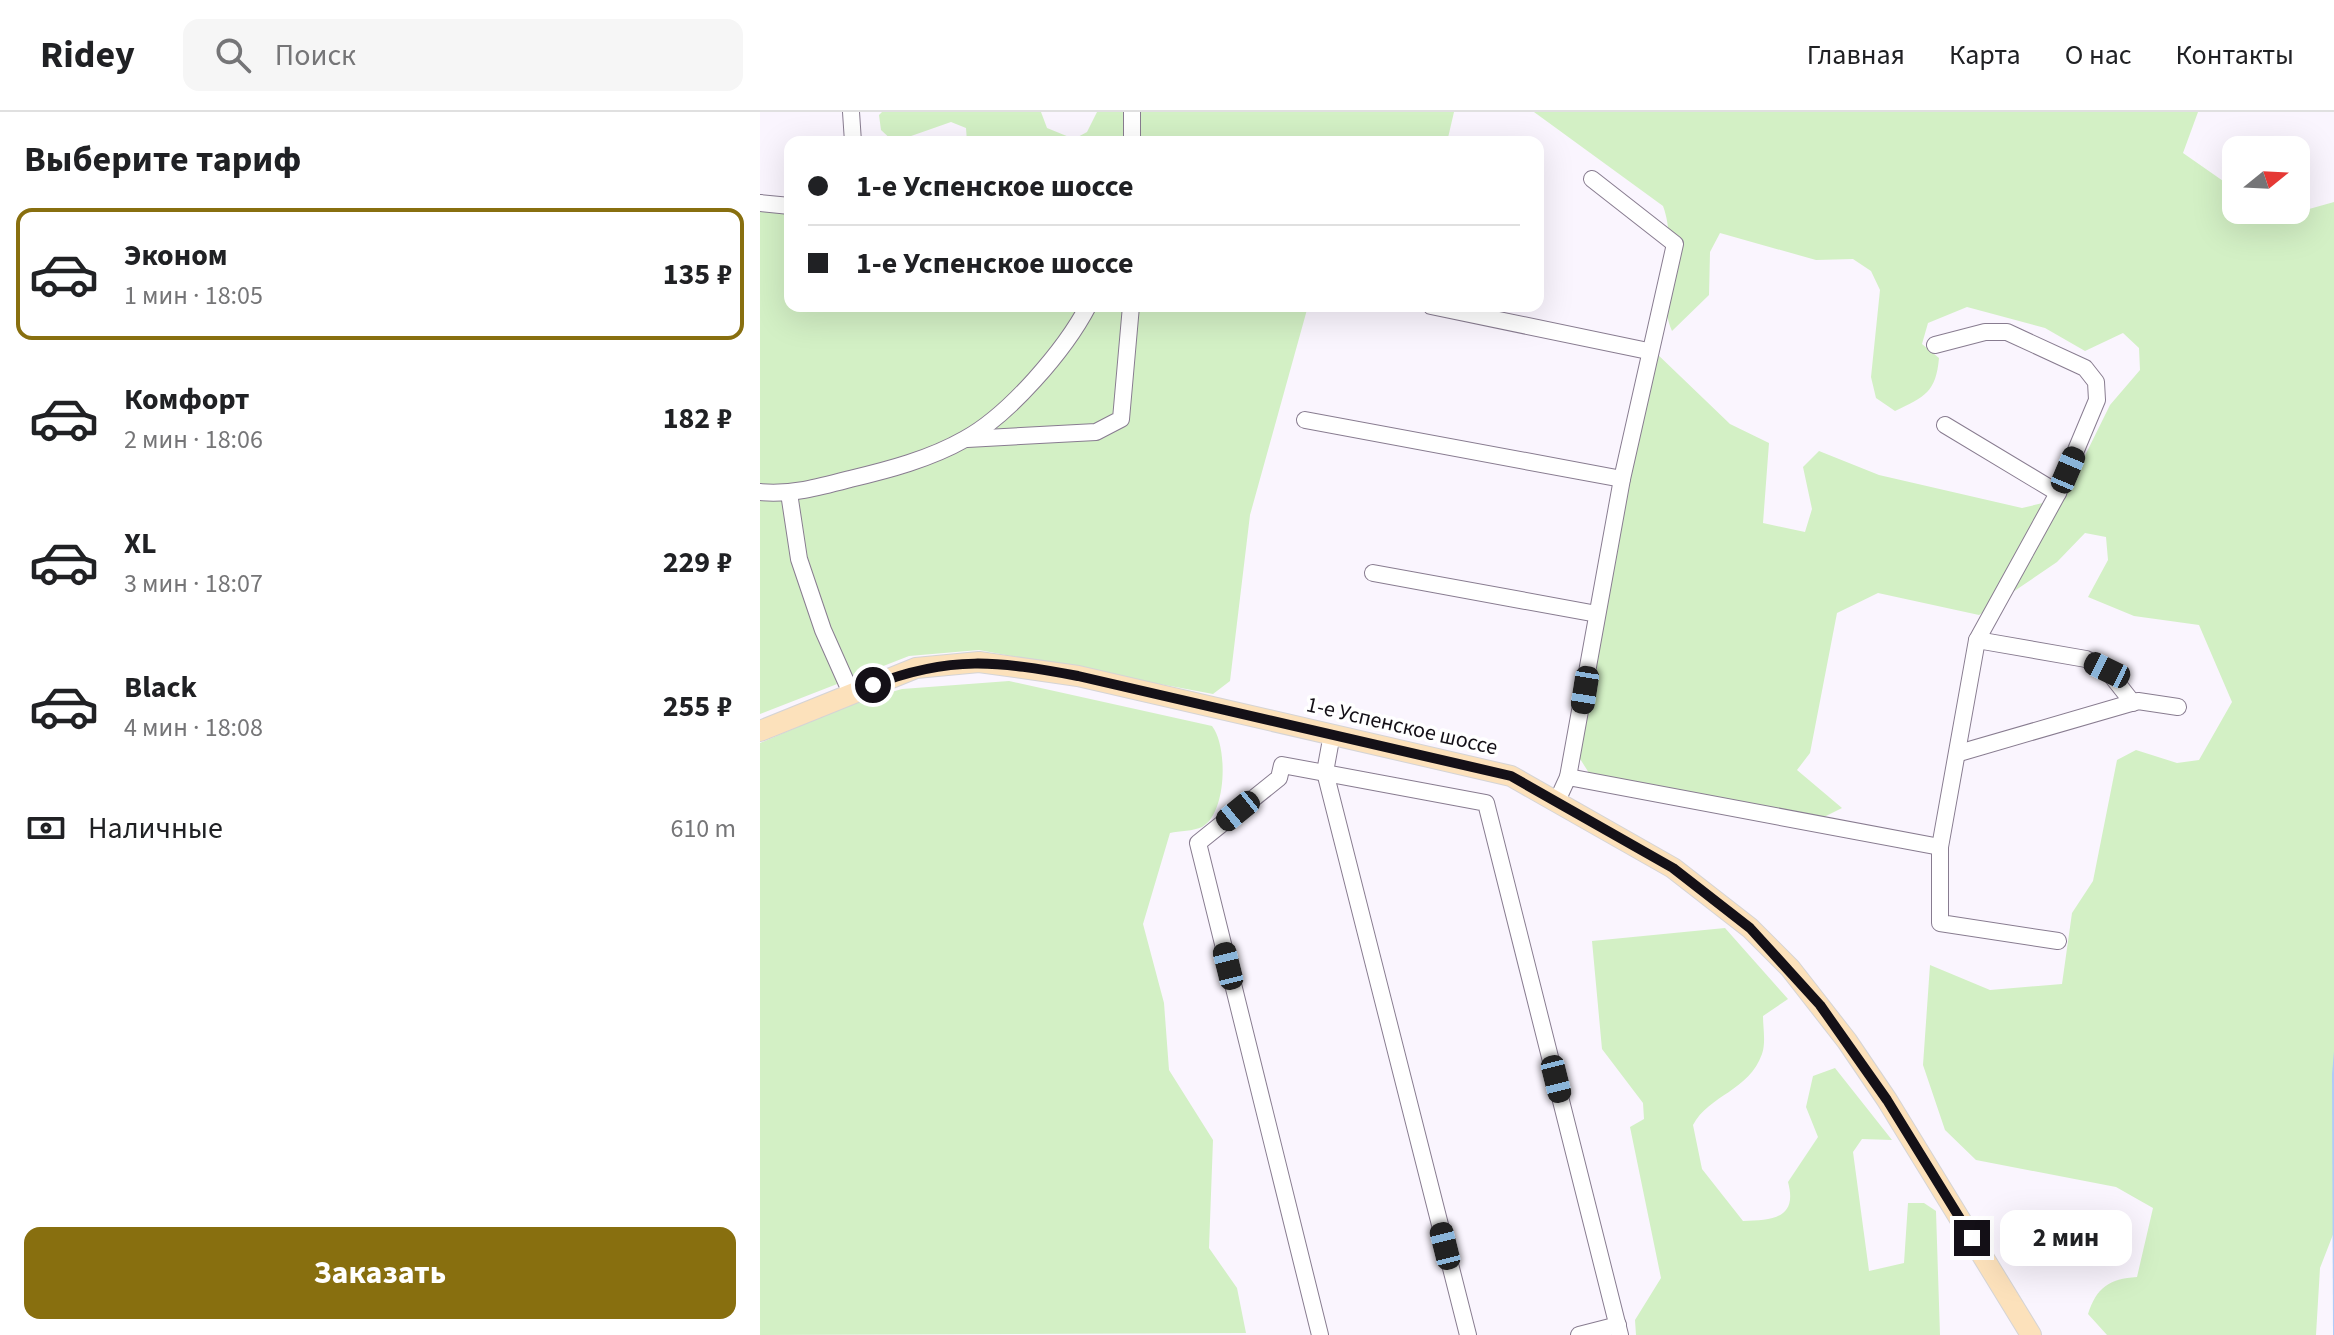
<!DOCTYPE html>
<html lang="ru">
<meta charset="utf-8">
<style>
:root{--surface:#fff;--page:#f6f6f6;--text:#202124;--muted:#757577;--line:#e0e0e0;--accent:#886f0f}
body{margin:0;font-family:"Source Sans 3",sans-serif;background:var(--page);color:var(--text);height:100vh;display:flex;flex-direction:column;font-size:30px;white-space:nowrap}
*{box-sizing:border-box;margin:0}
p{font-size:26px;color:var(--muted)}
.icon{flex:none;width:44px;height:44px;fill:none;stroke:currentColor;stroke-width:2;stroke-linecap:round;stroke-linejoin:round}
.map{position:relative;flex:1;overflow:hidden}
.details{display:flex;flex-direction:column;background:var(--surface);width:760px}
.details>*{flex:none}
.hud{position:absolute;left:24px;top:24px;width:760px;height:176px;border-radius:16px;box-shadow:0 8px 32px #0002;display:grid;align-content:center;height:176px;padding:0 24px;background:var(--surface)}
.needle{width:52px;rotate:72deg}
.controls{position:absolute;left:1462px;top:24px;display:grid;gap:16px}
.controls a{display:grid;place-items:center;width:88px;height:88px;border-radius:16px;background:var(--surface);box-shadow:0 8px 32px #0002;font-size:40px}
.end{position:absolute;width:36px;height:36px;margin:-18px;border:10px solid #141017;background:#fff;box-shadow:0 0 0 4px #fff}
.from{border-radius:50%}
.bubble{position:absolute;height:56px;border-radius:16px;background:var(--surface);box-shadow:0 8px 32px #0002;font-size:26px;font-weight:700;line-height:56px;text-align:center}
.car{position:absolute;width:24px;height:48px;margin:-24px -12px;border-radius:10px;box-shadow:0 0 6px 2px #0007;background:linear-gradient(#222 24%,#8ab4d8 0 40%,#222 0 76%,#8ab4d8 0 86%,#222 0)}
.hud b{display:flex;align-items:center;gap:28px;height:76px;font-size:30px}
.hud b+b{border-top:2px solid var(--line)}
.hud i{width:20px;height:20px;background:var(--text)}
ul{padding:0;list-style:none}
li{display:flex;align-items:center;gap:24px;height:132px;margin:0 16px 12px;padding:0 8px;border:4px solid transparent;border-radius:16px}
li div{flex:1}
li b{display:block;font-size:30px}
li em{font-style:normal;font-weight:700}
li.selected{border-color:var(--accent)}
li>.icon{width:72px;height:72px;stroke-width:1.5}
h2{padding:0 24px;font-size:36px;line-height:96px}
.pay{display:flex;align-items:center;gap:20px;height:88px;padding:0 24px;font-size:30px}
.pay p{margin-inline-start:auto}
.action{display:flex;gap:16px;margin-top:auto;padding:16px 24px}
.action a{flex:1;height:92px;border-radius:16px;background:var(--accent);color:#fff;font-size:32px;font-weight:700;line-height:92px;text-align:center}
header{display:flex;align-items:center;gap:48px;box-sizing:border-box;height:112px;padding:0 40px;background:var(--surface);border-bottom:2px solid var(--line)}
header strong{font-size:38px}
nav{display:flex;gap:44px;margin-inline-start:auto;font-size:28px}
.search{width:560px;height:72px;background:var(--page);display:flex;align-items:center;gap:20px;box-sizing:border-box;padding:0 28px;border-radius:16px;color:var(--muted);font-size:30px}
main{display:flex;flex:1;min-height:0}
.map>svg:first-child{display:block}
</style>
<header>
<strong>Ridey</strong>
<div class="search"><svg class="icon" aria-label="search" viewBox="0 0 24 24"><circle cx="10" cy="10" r="6"/><path d="M15 15l6 6"/></svg>Поиск</div>
<nav><a>Главная</a><a>Карта</a><a>О нас</a><a>Контакты</a></nav>
</header>
<main>
<section class="details">
<h2>Выберите тариф</h2>
<ul>
<li class="selected"><svg class="icon" aria-label="car" viewBox="0 0 24 24"><path d="M5 17H2v-5l4-1 3-4h7l3 4 3 1v5h-3M9 17h6M6 11h13"/><circle cx="7" cy="17" r="2"/><circle cx="17" cy="17" r="2"/></svg><div><b>Эконом</b><p>1 мин · 18:05</p></div><em>135 ₽</em></li>
<li><svg class="icon" aria-label="car" viewBox="0 0 24 24"><path d="M5 17H2v-5l4-1 3-4h7l3 4 3 1v5h-3M9 17h6M6 11h13"/><circle cx="7" cy="17" r="2"/><circle cx="17" cy="17" r="2"/></svg><div><b>Комфорт</b><p>2 мин · 18:06</p></div><em>182 ₽</em></li>
<li><svg class="icon" aria-label="car" viewBox="0 0 24 24"><path d="M5 17H2v-5l4-1 3-4h7l3 4 3 1v5h-3M9 17h6M6 11h13"/><circle cx="7" cy="17" r="2"/><circle cx="17" cy="17" r="2"/></svg><div><b>XL</b><p>3 мин · 18:07</p></div><em>229 ₽</em></li>
<li><svg class="icon" aria-label="car" viewBox="0 0 24 24"><path d="M5 17H2v-5l4-1 3-4h7l3 4 3 1v5h-3M9 17h6M6 11h13"/><circle cx="7" cy="17" r="2"/><circle cx="17" cy="17" r="2"/></svg><div><b>Black</b><p>4 мин · 18:08</p></div><em>255 ₽</em></li>
</ul>
<div class="pay"><svg class="icon" aria-label="cash" viewBox="0 0 24 24"><path d="M3 7h18v10H3z"/><circle cx="12" cy="12" r="2"/></svg>Наличные<p>610 m</p></div>
<div class="action"><a>Заказать</a></div>
</section>
<div class="map">
<svg width="1574" height="1223" viewBox="0 0 1574 1223">
<rect width="100%" height="100%" fill="#faf5fe"/>
<g fill="#d3f0c5">
<polygon points="122,0 281,0 287,16 314,27 327,20 337,0 694,0 687,30 207,30 206,16 191,10 134,30 121,18 119,3"/>
<path d="M774 0H1438L1423 41 1476 78V98L1542 99 1574 90V1120L1560 1156 1556 1223H1347L1328 1202C1337 1175 1349 1167 1377 1165L1393 1096 1356 1075 1216 1048 1185 1018 1163 953 1170 853 1230 878 1302 872 1312 801 1333 769 1357 648 1376 638 1417 651 1439 648 1472 590 1439 513 1374 504 1328 485 1348 448 1346 425 1325 421 1297 450 1219 503 1118 481 1077 501 1050 641 1037 658 1082 696 1060 707 834 669 817 642 894 239 970 312 1009 331 1003 411 1045 420 1052 397 1043 355 1059 339 1119 363 1262 396 1304 386 1350 293 1380 258 1379 236 1363 221 1325 239 1285 216 1207 195 1168 211 1162 232 1179 246C1176 280 1165 285 1135 299L1116 286 1111 265 1120 178 1111 159 1093 147 1056 148 960 121 950 140 949 183 912 219C894 177 919 137 903 94Z"/>
<polygon points="0,87 7,87 12,101 30,100 30,194 548,194 490,403 470,569 453,582 219,538 149,544 0,602"/>
<path d="M249 569 452 614C468 634 467 701 442 715 434 719 419 719 410 721L383 812 404 891 409 958 453 1028 449 1136 477 1176 486 1221 0 1223V631L93 591 142 577Z"/>
<path d="M965 816 1028 887 1003 904C1003 915 1006 931 1002 942 989 979 949 983 933 1013L942 1057 983 1109C1012 1108 1038 1107 1028 1070L1058 1025 1046 995 1053 964 1075 956 1132 1028 1102 1027 1093 1040 1109 1159 1144 1151 1148 1091H1164L1176 1099 1180 1223H876L875 1208 901 1166 870 1015 884 1007 883 991 842 937 832 829Z"/>
</g>
<polygon fill="#b0cbf8" points="1574,939 1574,1223 1573,1223 1572,962"/>
<g fill="none" stroke-linecap="round" stroke-linejoin="round">
<g stroke="#887c90" stroke-width="18">
<g id="minor">
<polyline points="91,0 93,30"/>
<polyline points="372,0 372,30"/>
<polyline points="0,91 30,94"/>
<polyline points="671,194 888,239"/>
<polyline points="1175,233 1225,220 1247,220 1325,256 1336,270 1337,288 1298,381 1217,528 1180,735 1180,811 1298,829"/>
<polyline points="545,308 862,367"/>
<polyline points="1185,313 1298,381"/>
<polyline points="207,327 336,320 361,307 371,194"/>
<path d="M0 380C31 383 60 375 90 367 128 358 170 347 205 327 249 303 305 238 328 194"/>
<polyline points="29,381 39,447 63,518 91,581"/>
<polyline points="613,461 837,502"/>
<polyline points="1217,528 1326,547 1347,558 1373,591"/>
<polyline points="572,622 565,660 708,1223"/>
<polyline points="1199,641 1378,589 1418,595"/>
<polyline points="808,665 862,367 915,132 832,67"/>
<polyline points="797,689 808,665 1180,735"/>
<polyline points="560,1223 438,731 519,666 522,653 726,691 860,1223"/>
<polyline points="819,1223 858,1213"/>
</g>
</g>
<g stroke="#d5d4d5" stroke-width="22">
<polyline id="major" points="0,619 156,556 219,550 318,564 751,664 913,756 990,816 1030,856 1087,929 1127,988 1271,1223"/>
</g>
<use href="#minor" stroke="#fff" stroke-width="16"/>
<use href="#major" stroke="#fce1bb" stroke-width="20"/>
</g>
<g fill="none" stroke-linecap="round" stroke-linejoin="round">
<path stroke="#141017" stroke-width="10" d="M113 573C190 543 239 549 318 564L751 664 913 756 990 816 1060 893 1127 988 1212 1126"/>
</g>
<g text-anchor="middle" dominant-baseline="central" stroke-width="7" stroke-linejoin="round" paint-order="stroke">
<g font-size="22" fill="#141017" stroke="#fff">
<text transform="translate(642 614) rotate(13)">1-е Успенское шоссе</text>
</g>
</g>
</svg>
<div class="controls">
<a><svg class="needle" viewBox="-14 -14 28 28"><path d="M0-13l5 13h-10z" fill="#e53935"/><path d="M0 13l5-13h-10z" fill="#757577"/></svg></a>
</div>
<i class="end from" style="left:113px;top:573px"></i>
<i class="end" style="left:1212px;top:1126px"></i>
<div class="bubble" style="left:1240px;top:1098px;width:132px">2 мин</div>
<i class="car" style="left:1308px;top:358px;rotate:23deg"></i>
<i class="car" style="left:1347px;top:558px;rotate:296deg"></i>
<i class="car" style="left:825px;top:578px;rotate:189deg"></i>
<i class="car" style="left:478px;top:699px;rotate:231deg"></i>
<i class="car" style="left:468px;top:854px;rotate:346deg"></i>
<i class="car" style="left:796px;top:967px;rotate:166deg"></i>
<i class="car" style="left:685px;top:1134px;rotate:346deg"></i>
<div class="hud">
<b><i class="from"></i>1-е Успенское шоссе</b>
<b><i></i>1-е Успенское шоссе</b>
</div>
</div>
</main>
